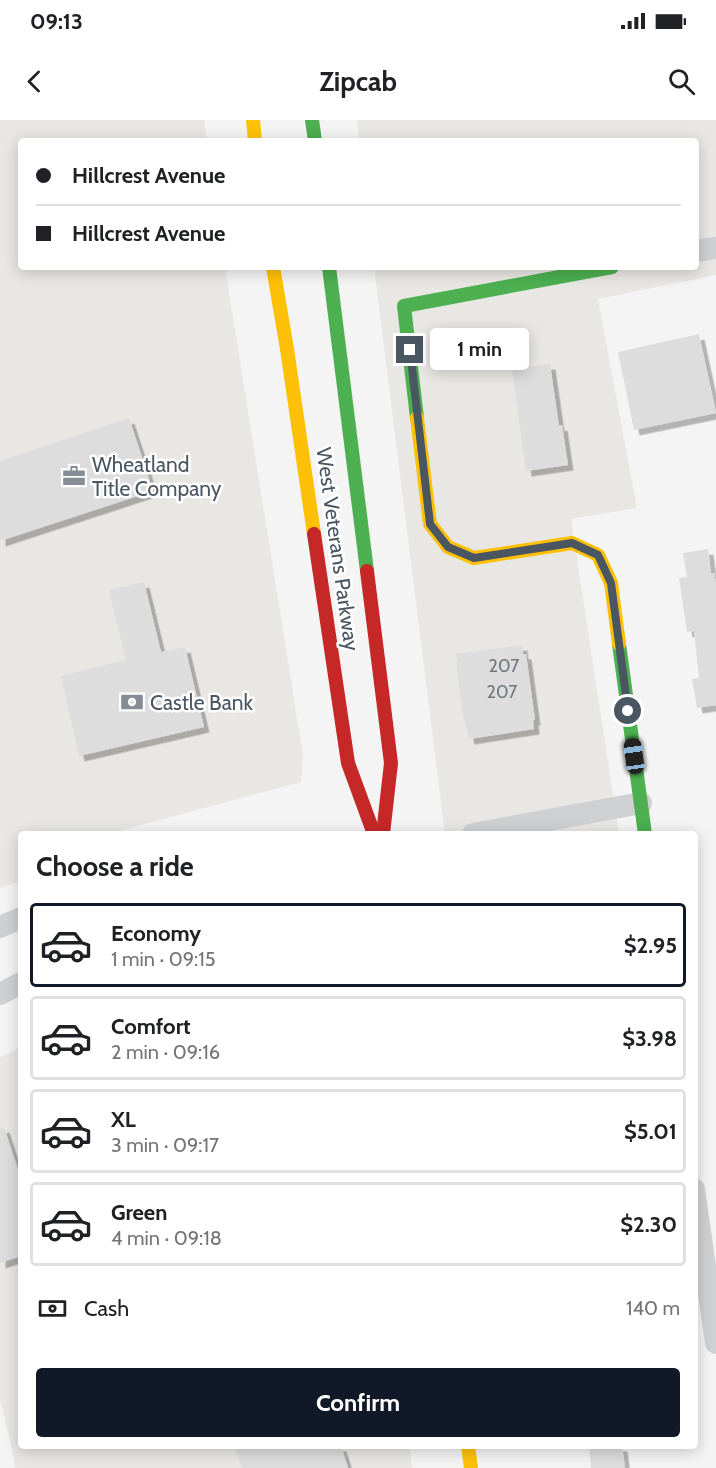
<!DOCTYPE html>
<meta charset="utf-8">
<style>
:root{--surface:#fff;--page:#f6f6f6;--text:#202124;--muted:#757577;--line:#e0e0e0;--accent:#111827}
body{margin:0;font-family:Cabin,sans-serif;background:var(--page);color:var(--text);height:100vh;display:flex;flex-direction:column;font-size:22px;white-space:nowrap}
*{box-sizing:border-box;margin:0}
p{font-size:20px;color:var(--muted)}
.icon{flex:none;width:33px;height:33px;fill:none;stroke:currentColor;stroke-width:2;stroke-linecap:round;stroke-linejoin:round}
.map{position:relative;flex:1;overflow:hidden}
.side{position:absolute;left:18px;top:711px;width:680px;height:618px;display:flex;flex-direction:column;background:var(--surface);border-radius:6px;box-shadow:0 3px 15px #0003}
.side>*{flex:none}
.banner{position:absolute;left:18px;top:18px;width:681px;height:132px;border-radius:6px;box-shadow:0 3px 15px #0003;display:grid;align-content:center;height:132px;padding:0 18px;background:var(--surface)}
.end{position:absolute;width:27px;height:27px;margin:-14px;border:8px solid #4a5661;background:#fff;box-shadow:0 0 0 3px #fff}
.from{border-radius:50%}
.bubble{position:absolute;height:42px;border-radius:6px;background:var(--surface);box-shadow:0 3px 15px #0003;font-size:20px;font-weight:700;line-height:42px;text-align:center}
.car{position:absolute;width:18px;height:36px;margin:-18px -9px;border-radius:8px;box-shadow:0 0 4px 2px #0007;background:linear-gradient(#222 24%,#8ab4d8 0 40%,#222 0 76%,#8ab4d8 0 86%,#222 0)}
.banner b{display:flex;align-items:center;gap:21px;height:57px;font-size:22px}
.banner b+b{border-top:2px solid var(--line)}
.banner i{width:15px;height:15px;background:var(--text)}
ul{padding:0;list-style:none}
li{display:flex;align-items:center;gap:18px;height:84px;margin:0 12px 9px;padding:0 6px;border:3px solid var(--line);border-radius:6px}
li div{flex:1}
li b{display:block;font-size:22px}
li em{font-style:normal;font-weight:700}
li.selected{border-color:var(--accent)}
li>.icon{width:54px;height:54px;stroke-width:1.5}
h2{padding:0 18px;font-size:27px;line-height:72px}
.pay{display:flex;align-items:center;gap:15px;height:66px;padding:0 18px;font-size:22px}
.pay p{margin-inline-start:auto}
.primary-button{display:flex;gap:12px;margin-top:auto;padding:12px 18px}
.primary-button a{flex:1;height:69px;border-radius:6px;background:var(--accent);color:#fff;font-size:24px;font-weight:700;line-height:69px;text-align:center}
.status{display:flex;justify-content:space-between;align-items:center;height:42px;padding:0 30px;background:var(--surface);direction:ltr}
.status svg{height:16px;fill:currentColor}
header{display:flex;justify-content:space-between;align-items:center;height:78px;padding:0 18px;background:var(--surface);font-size:27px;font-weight:700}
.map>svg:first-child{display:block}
</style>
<div class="status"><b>09:13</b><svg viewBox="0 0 49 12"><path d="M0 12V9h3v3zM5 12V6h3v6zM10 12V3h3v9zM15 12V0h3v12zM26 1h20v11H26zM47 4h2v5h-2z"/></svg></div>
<header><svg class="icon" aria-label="back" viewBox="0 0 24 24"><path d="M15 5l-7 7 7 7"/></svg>Zipcab<svg class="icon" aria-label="search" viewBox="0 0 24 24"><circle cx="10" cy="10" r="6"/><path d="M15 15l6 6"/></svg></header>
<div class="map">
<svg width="716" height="1348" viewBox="0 0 716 1348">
<defs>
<filter id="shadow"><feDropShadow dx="5.5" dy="5.5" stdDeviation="0" flood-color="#0004"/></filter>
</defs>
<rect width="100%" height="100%" fill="#f4f4f4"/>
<g fill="#e8e7e3">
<polygon points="0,0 204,0 207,21 21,21 21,147 225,147 303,635 301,662 107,714 21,714 21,759 20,761 0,768"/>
<polygon points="357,0 716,0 716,155 598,179 637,388 571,399 619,714 445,714 374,147 696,147 696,21 359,21"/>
<polygon points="21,927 21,1326 409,1326 412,1348 15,1348 14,1337 0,1280 0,937"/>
</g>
<g fill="#ddddde" filter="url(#shadow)">
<polygon points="699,214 716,293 634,310 618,232"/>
<polygon points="550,244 559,306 562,305 568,345 526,351 512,249"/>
<polygon points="129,298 153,371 0,421 0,341"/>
<polygon points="708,429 711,453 714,453 716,464 716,585 697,588 692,559 699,558 694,511 687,512 679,458 687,457 683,433"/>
<polygon points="144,462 161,532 185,527 204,607 79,636 61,556 126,540 109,470"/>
<polygon points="522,525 523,534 526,534 535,600 533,600 534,609 469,619 462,590 456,543 458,542 456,534"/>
<polygon points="4,1007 21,1059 21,1136 0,1143 0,1008"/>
<polygon points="234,1326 341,1326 348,1348 242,1348"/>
<polygon points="589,1326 622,1326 625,1348 591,1348"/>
</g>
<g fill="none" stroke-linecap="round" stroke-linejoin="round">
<g stroke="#ced0d2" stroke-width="22">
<polyline points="696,131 716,128"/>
<polyline points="473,714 641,683"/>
<polyline points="0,807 21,798"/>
<polyline points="0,874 21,863"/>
<polyline points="694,1069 716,1223"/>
</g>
<g stroke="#4caf50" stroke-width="14">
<polyline points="312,0 315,21"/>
<polyline points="329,147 367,451"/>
<polyline points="417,298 404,186 612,147"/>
<polyline points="619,524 645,714"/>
</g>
<g stroke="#ffc107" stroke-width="14">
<polyline points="253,0 255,21"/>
<polyline points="273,147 287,229 314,414"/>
<polyline points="417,298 430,404 448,427 474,438 572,423 598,435 611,463 619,524"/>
<polyline points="468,1326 471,1348"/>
</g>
<g stroke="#c62828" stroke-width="14">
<polyline points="314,414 348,643 374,714"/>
<polyline points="367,451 391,643 383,714"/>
</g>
</g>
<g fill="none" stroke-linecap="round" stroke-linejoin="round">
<polyline stroke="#4a5661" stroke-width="8" points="410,230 430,404 448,427 474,438 572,423 598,435 611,463 628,591"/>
</g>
<defs>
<g id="office-bare" transform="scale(1.8)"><path d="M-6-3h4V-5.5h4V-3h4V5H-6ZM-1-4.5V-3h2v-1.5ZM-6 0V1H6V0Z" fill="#868d94" stroke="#fff" stroke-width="2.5" paint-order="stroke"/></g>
<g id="bank-bare" transform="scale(1.8)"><path d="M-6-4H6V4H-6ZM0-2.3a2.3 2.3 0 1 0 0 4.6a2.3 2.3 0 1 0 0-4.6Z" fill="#868d94" stroke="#fff" stroke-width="2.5" paint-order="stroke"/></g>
</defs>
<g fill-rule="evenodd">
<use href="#office-bare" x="74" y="356"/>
<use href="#bank-bare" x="132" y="582"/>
</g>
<g text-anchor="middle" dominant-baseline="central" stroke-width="5" stroke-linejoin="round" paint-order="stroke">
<g font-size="18" fill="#707881">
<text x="504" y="546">207</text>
<text x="502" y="572">207</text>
</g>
<g font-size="21" fill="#4a5661" stroke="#fff" text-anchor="start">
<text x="92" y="344">Wheatland<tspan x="92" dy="24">Title Company</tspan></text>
<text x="150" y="582">Castle Bank</text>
</g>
<g font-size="21" fill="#4a5661" stroke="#fff">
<text transform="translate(338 429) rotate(82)">West Veterans Parkway</text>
</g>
</g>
</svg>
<i class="end from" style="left:628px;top:591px"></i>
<i class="end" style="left:410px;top:230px"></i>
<div class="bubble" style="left:430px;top:208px;width:99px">1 min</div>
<i class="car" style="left:634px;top:636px;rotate:352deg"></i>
<div class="banner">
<b><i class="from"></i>Hillcrest Avenue</b>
<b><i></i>Hillcrest Avenue</b>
</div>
<section class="side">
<h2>Choose a ride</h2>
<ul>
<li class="selected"><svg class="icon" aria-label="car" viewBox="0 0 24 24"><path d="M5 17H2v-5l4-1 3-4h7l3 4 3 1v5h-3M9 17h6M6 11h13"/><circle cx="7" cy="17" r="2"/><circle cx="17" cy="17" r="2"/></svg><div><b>Economy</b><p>1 min · 09:15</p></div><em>$2.95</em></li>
<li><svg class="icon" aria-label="car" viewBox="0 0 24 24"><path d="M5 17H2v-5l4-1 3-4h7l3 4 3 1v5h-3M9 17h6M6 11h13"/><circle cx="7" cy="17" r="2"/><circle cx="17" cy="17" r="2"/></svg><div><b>Comfort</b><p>2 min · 09:16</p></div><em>$3.98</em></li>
<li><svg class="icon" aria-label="car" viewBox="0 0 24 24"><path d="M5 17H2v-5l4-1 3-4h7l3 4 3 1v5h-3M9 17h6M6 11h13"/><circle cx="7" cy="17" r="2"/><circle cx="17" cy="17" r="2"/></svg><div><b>XL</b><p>3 min · 09:17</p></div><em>$5.01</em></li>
<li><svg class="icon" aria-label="car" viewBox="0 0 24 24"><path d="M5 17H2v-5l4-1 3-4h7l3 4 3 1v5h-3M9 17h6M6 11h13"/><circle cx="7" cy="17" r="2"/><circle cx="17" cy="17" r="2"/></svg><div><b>Green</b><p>4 min · 09:18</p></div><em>$2.30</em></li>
</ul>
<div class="pay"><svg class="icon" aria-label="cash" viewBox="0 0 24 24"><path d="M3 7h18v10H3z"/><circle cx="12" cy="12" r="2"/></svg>Cash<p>140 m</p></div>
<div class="primary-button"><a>Confirm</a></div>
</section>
</div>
